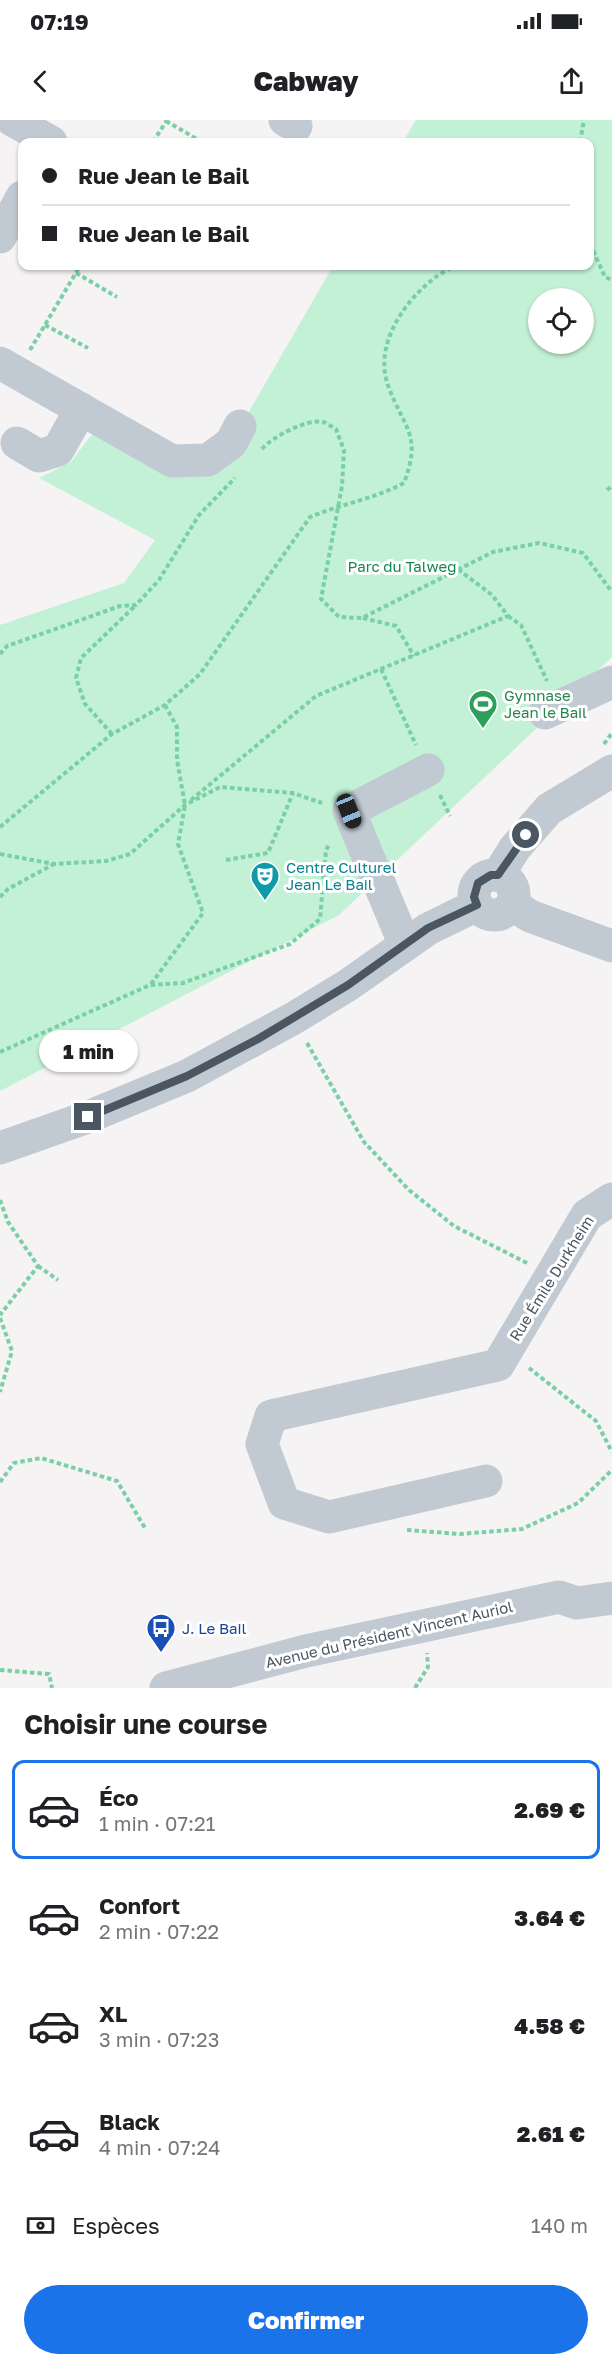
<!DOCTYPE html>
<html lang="fr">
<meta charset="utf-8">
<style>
:root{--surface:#fff;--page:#f2f2f2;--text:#202124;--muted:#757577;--line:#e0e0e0;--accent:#1a73e8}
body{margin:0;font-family:"Golos Text",sans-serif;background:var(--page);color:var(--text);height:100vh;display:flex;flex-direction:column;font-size:22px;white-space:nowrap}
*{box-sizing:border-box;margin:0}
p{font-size:20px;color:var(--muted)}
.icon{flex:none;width:33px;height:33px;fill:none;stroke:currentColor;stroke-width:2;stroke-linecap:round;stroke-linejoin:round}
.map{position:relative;height:1568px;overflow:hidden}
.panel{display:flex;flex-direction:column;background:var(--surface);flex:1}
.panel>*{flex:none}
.banner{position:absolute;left:18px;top:18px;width:576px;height:132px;border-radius:12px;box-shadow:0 2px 4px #0004;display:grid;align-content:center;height:132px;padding:0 24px;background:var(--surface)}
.buttons{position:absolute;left:528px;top:168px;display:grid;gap:12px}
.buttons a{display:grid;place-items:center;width:66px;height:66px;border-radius:50%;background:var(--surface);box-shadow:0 2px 4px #0004;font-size:30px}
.end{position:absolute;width:27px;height:27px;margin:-14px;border:8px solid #4a5661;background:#fff;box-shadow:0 0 0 3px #fff}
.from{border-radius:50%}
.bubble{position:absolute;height:42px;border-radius:21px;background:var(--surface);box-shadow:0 2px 4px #0004;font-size:20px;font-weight:800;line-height:42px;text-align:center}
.car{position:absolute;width:18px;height:36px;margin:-18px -9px;border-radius:8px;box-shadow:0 0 4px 2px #0007;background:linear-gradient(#222 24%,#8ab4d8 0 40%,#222 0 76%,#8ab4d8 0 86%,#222 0)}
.banner b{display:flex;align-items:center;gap:21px;height:57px;font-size:22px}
.banner b+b{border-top:2px solid var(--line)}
.banner i{width:15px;height:15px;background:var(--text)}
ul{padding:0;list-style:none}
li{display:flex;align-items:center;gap:18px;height:99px;margin:0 12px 9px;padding:0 12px;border:3px solid transparent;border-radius:12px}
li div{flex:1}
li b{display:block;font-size:22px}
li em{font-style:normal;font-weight:800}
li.on{border-color:var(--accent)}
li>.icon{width:54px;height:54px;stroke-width:1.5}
h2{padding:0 24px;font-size:27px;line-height:72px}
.pay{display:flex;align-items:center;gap:15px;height:66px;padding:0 24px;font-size:22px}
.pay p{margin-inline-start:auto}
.primary-button{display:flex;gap:12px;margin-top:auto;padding:12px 24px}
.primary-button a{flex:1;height:69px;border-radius:36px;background:var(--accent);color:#fff;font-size:24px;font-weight:800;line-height:69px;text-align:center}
.status{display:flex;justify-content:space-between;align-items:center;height:42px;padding:0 30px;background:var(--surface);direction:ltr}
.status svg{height:16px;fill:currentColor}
header{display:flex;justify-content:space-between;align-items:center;height:78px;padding:0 24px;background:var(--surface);font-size:27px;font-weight:800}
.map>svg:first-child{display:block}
</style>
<div class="status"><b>07:19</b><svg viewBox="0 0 49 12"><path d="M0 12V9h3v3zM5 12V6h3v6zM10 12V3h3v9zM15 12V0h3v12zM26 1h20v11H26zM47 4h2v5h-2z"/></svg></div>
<header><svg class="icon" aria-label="back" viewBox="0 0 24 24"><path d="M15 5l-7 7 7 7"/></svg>Cabway<svg class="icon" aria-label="share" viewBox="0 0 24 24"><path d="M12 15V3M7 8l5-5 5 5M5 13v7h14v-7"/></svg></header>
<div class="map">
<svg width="612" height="1568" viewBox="0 0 612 1568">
<rect width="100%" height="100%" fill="#f5f3f3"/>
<path fill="#c3f1d5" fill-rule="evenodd" d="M416 0H612V537L339 795 0 971V505L124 463 155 420 39 358 71 342 89 318 106 304 172 341 231 323 333 146H590V22H403ZM538 178H584V224H538Z"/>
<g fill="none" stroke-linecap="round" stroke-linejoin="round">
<g stroke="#7ad0a6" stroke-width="4" stroke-dasharray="4.5 3" stroke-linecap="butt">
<polyline points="166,1 202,22"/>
<polyline points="153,22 167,0"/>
<polyline points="580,22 584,0"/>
<polyline points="590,124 605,157 612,160"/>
<polyline points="76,153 117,177"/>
<polyline points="45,205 88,228"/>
<polyline points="30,230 80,146"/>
<path d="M262 329C272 317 308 298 323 302 327 303 332 307 336 309L344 330 342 366 321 479 339 497 362 498 493 432 539 423 583 433 612 472"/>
<polyline points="607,370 612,366"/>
<polyline points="508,496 521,505 547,561"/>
<polyline points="363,498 396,506 414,536"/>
<polyline points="0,534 7,526 120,486 136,485 159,460 199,395 235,358"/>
<polyline points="381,549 416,625"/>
<polyline points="165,585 177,607 177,640 185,685"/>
<polyline points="112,614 85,584 76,558 81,538 136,485"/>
<polyline points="604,624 612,613"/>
<polyline points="440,675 450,696"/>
<polyline points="191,680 316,576 508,496 492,475 459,450"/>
<path d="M0 707 112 614 165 585 200 554 310 397C341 384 374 379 404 363 422 315 405 310 389 268 373 228 401 185 432 160 439 154 448 150 455 146"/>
<polyline points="0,734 54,744 106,741 130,734 185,685 220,667 293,673 322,683"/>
<polyline points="226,740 268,733 293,673"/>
<polyline points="0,777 8,769 54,744"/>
<polyline points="151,864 203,793 178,724 185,685"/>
<polyline points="307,923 364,1022 409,1070 454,1106 527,1143"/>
<polyline points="0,932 150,865 183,863 290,824 320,799 326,730 330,723"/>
<polyline points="0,1080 8,1102 38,1146 0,1195"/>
<polyline points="38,1146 58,1160"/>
<polyline points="0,1198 12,1231 0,1272"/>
<polyline points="529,1248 596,1301 612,1332"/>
<polyline points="0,1362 14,1343 41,1338 117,1361 145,1408"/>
<polyline points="407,1410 460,1414 522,1409 578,1383 612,1350"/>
<polyline points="0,1550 49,1554 52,1568"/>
<polyline points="415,1568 428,1547 427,1533"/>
</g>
<g stroke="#c1cad2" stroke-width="33">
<polyline points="12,0 51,22"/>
<polyline points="285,0 296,6"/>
<polyline points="0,117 22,77"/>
<polyline points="0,243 172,341 208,340 231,323 240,306"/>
<polyline points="17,323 39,336 58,330 81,289"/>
<polyline points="545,593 612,562"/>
<circle cx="494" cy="775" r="20"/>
<polyline points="498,755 515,728 549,689 612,651"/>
<polyline points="512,784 530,796 612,826"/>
<polyline points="405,825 349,691 428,650"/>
<polyline points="0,1028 88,997 187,956 294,898 348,865 428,809 477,785"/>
<polyline points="486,1361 329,1397 284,1383 262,1324 271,1296 498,1245 587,1095 612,1079"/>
<polyline points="166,1568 306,1531 559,1477 577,1483 612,1478"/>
</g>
</g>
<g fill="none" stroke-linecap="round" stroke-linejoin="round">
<polyline stroke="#4a5661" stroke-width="8" points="88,997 187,956 258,919 348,865 428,808 477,785 474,777 478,763 491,755 498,755 526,715"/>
</g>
<defs>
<g id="stadium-pin" transform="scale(1.5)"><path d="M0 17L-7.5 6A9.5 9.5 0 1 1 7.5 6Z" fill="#2e9e5b" stroke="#fff"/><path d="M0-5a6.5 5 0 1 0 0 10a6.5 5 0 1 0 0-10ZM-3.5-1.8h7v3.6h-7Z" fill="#fff"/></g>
<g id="theatre-pin" transform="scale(1.5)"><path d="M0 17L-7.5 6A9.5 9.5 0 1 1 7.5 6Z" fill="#0f9aa8" stroke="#fff"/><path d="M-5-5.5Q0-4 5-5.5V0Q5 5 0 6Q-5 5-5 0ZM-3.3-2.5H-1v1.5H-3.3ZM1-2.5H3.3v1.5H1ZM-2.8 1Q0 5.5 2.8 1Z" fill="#fff"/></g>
<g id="bus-pin" transform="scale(1.5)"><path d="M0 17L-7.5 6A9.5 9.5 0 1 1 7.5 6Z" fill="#1a4fb4" stroke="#fff"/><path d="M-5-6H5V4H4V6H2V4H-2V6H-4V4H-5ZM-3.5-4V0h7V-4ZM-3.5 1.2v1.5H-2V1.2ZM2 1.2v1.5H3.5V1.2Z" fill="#fff"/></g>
</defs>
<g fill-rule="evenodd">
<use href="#stadium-pin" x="483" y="584"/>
<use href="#theatre-pin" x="265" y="756"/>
<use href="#bus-pin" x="161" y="1508"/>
</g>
<g text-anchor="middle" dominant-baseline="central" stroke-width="6" stroke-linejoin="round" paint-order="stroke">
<g font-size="15" fill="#17864f" stroke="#fff">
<text x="402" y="446">Parc du Talweg</text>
</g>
<g font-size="15" fill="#27864d" stroke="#fff" text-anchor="start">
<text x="504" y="575">Gymnase<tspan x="504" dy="17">Jean le Bail</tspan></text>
</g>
<g font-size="15" fill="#0d838f" stroke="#fff" text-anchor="start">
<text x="286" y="747">Centre Culturel<tspan x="286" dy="17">Jean Le Bail</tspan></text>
</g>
<g font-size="15" fill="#4a5661" stroke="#fff">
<text transform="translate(551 1158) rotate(-58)">Rue Émile Durkheim</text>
<text transform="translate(389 1514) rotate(-13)">Avenue du Président Vincent Auriol</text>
</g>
<g font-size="15" fill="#164399" stroke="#fff" text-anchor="start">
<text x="182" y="1508">J. Le Bail</text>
</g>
</g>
</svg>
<div class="buttons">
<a><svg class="icon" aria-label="locate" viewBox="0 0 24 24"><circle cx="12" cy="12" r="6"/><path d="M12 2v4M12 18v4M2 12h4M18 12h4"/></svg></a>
</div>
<i class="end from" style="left:526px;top:715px"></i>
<i class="end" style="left:88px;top:997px"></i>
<div class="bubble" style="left:39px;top:910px;width:99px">1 min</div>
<i class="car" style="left:349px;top:691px;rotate:158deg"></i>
<div class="banner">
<b><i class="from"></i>Rue Jean le Bail</b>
<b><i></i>Rue Jean le Bail</b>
</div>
</div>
<section class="panel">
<h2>Choisir une course</h2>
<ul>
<li class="on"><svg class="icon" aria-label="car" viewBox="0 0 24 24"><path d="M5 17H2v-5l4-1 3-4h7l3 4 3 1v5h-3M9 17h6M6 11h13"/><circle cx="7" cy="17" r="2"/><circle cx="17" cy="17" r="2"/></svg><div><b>Éco</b><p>1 min · 07:21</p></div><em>2.69 €</em></li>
<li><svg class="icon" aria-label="car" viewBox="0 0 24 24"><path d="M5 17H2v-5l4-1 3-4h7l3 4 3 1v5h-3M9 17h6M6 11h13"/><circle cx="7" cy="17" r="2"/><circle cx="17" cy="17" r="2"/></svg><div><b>Confort</b><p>2 min · 07:22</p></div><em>3.64 €</em></li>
<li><svg class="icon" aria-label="car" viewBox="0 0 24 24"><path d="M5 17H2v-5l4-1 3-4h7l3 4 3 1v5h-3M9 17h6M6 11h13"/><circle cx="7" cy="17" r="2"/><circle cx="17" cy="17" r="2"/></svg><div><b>XL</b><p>3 min · 07:23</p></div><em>4.58 €</em></li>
<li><svg class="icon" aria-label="car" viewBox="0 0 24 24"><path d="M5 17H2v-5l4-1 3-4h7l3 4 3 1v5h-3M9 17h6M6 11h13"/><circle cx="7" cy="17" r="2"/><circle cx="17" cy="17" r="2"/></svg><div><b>Black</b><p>4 min · 07:24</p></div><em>2.61 €</em></li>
</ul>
<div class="pay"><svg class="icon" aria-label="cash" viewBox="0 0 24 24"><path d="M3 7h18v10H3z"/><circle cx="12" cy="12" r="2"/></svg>Espèces<p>140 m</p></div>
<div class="primary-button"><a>Confirmer</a></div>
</section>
